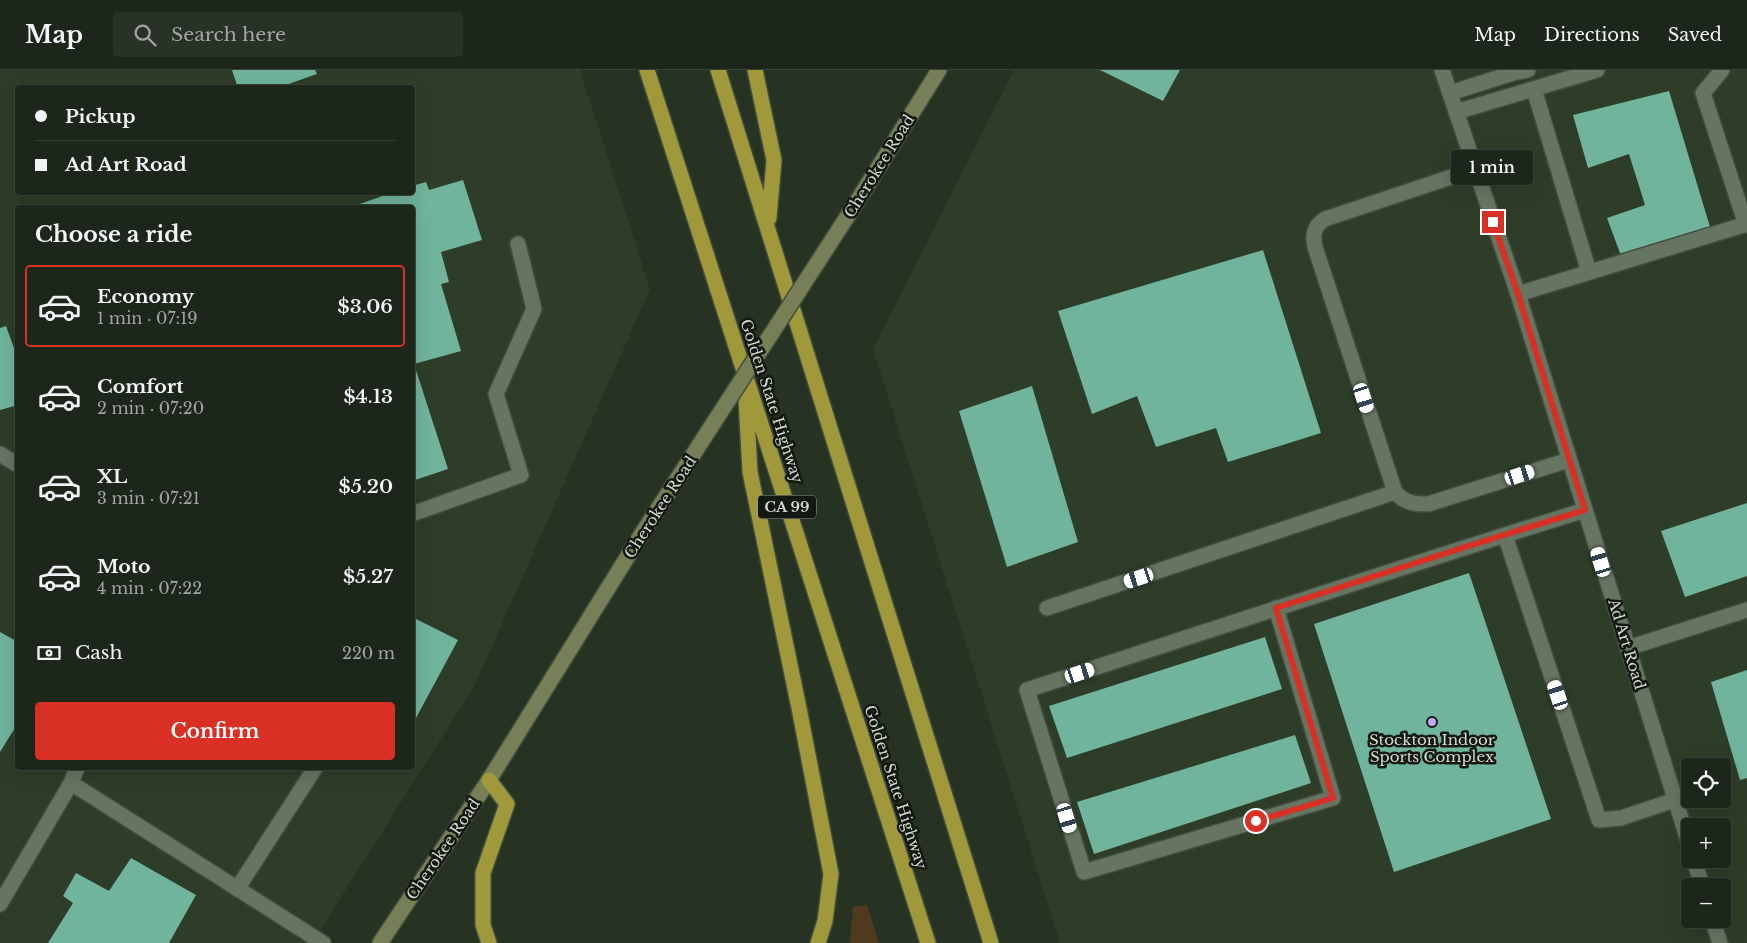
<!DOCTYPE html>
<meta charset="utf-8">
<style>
:root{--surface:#1c261a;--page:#293227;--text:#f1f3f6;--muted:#a0a5a2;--line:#3a4339;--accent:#d93025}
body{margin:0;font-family:"Libre Baskerville",serif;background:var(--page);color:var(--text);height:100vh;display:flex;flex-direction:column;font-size:19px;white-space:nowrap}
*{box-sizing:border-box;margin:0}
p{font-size:16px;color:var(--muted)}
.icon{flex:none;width:28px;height:28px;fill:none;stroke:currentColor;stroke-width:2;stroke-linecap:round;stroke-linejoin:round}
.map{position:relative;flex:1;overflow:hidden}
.side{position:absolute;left:15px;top:135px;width:400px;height:565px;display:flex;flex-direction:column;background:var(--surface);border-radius:5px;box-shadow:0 5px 20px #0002,0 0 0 1px var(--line)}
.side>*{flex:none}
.top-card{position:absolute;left:15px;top:15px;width:400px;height:110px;border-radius:5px;box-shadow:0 5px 20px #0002,0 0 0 1px var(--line);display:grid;align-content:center;height:110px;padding:0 20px;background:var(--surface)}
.buttons{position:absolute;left:1681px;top:688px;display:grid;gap:10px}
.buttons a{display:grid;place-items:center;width:50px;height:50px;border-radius:5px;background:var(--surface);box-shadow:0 5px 20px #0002,0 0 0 1px var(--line);font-size:25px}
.end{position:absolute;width:22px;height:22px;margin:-11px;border:6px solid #d93025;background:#fff;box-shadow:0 0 0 2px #fff}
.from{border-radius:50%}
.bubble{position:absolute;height:35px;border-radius:5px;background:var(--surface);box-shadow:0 5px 20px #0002,0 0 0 1px var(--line);font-size:16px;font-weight:600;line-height:35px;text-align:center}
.car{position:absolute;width:15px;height:30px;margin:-15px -8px;border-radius:6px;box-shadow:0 0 4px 1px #0007;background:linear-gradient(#fff 24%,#345 0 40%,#fff 0 76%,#345 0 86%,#fff 0)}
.top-card b{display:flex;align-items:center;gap:18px;height:48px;font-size:19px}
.top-card b+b{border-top:1px solid var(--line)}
.top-card i{width:12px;height:12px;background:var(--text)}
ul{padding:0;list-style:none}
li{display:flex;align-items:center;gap:15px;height:82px;margin:0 10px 8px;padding:0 10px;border:2px solid transparent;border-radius:5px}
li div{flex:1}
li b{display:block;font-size:19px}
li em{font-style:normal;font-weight:600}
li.current{border-color:var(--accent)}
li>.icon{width:45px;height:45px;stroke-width:1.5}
h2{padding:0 20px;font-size:22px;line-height:60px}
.pay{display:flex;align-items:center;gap:12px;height:55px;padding:0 20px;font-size:19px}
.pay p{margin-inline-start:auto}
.primary-button{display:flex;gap:10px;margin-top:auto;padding:10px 20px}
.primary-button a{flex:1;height:58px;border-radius:5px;background:var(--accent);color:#fff;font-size:20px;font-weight:600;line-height:58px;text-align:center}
header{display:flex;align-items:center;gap:30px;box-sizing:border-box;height:70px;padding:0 25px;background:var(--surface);border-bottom:1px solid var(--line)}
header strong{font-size:24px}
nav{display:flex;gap:28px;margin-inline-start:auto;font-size:18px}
.search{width:350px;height:45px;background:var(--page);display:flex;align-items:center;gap:12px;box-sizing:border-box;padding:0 18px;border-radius:5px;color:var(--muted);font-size:19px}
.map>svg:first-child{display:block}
</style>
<header>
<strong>Map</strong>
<div class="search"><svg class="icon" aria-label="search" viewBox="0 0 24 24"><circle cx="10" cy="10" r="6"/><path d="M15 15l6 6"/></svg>Search here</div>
<nav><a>Map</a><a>Directions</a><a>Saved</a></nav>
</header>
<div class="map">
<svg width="1747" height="873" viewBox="0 0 1747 873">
<rect width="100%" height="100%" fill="#263222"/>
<g fill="#2d3d28" fill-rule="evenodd">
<path d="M0 0H580L650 219 475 615 312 873H0ZM18 18H412V122H18ZM18 138H412V698H18Z"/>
<path d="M1014 0H1747V873H1060L873 279ZM1690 696H1722V729H1690ZM1690 756H1722V789H1690ZM1690 816H1722V849H1690Z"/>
</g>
<polygon fill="#4f3a1e" points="867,835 879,873 850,873 853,837"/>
<g fill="#70b49e">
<polygon points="232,0 315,0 317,4 277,18 238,18"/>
<polygon points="1100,0 1180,0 1163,31"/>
<polygon points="1669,21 1710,157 1623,191 1607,148 1645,135 1629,84 1588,98 1573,45"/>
<polygon points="463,110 482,170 441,182 449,212 441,214 461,281 414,294 448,399 412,411 412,138 351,137 394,122 412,122 412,116 426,112 429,120"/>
<polygon points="1263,180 1321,363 1228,392 1216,358 1156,377 1137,326 1092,344 1058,241"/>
<polygon points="6,256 18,289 18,335 0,340 0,258"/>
<polygon points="1032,316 1078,472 1007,497 959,341"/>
<polygon points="1747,433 1747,506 1685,527 1661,461"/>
<polygon points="1469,503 1551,749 1394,802 1314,554"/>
<polygon points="412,547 458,570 416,648 412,647"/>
<polygon points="0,562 18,572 18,653 0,682"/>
<polygon points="1265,567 1282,619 1067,688 1049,636"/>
<polygon points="1747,600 1747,708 1740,710 1711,612"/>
<polygon points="1295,665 1311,713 1094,784 1077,732"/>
<polygon points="131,788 196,825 169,873 48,873 73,833 63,826 76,803 109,821"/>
</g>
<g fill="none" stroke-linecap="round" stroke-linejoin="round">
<g stroke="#424c3e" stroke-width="18">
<g id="lane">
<polyline points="1722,0 1703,23 1746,155"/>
<polyline points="1513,3 1528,0"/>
<polyline points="1534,19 1589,202"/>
<polyline points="1450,23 1513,3 1512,0"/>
<polyline points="1456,42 1597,0"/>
<path d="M1475 99 1325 149C1314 156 1312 165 1315 177L1395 422C1405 433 1413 434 1428 434L1569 390"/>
<polyline points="1518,224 1747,154"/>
<polyline points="0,384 18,395"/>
<polyline points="412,444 521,405 496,324 534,239 518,174"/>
<polyline points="1505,465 1599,750 1621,748 1675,730"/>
<polyline points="1047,538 1395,422"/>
<path d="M1276 538 1333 728 1084 802 1027 620C1213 559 1398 498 1585 440"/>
<polyline points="1628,578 1747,540"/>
<polyline points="71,713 323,873"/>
<polyline points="1694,789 1702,816"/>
<polyline points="237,819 315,698"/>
<polyline points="0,834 71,713 77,698"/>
<polyline points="1712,849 1720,873"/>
</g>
</g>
<g stroke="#424c3e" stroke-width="18">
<polyline id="street" points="1442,0 1518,224 1690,777"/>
</g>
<g stroke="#424c3e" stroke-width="18">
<g id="secondary">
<polyline points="858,130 939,0"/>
<polyline points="380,873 489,710 641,465"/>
</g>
</g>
<g stroke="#424c3e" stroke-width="18">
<g id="highway">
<polyline points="647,0 928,873"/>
<polyline points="718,0 991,873"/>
<polyline points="755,0 774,90 769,148"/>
<polyline points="746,329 750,402 799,638 831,804 825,851 818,873"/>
<polyline points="489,710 507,734 483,803 483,855 489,873"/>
</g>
</g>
<use href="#lane" stroke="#667462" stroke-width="15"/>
<use href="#street" stroke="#667462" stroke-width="15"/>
<use href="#secondary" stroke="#777f57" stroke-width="15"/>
<use href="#highway" stroke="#a0993c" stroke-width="15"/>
<g stroke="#424c3e" stroke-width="18" stroke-linecap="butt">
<polyline id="secondary-bridge" points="641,465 858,130"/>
</g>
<use href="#secondary-bridge" stroke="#777f57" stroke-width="15"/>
</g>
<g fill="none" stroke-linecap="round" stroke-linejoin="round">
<polyline stroke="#d93025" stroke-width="6" points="1256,751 1333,728 1276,538 1462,478 1585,440 1518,224 1493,152"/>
</g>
<circle fill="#c6a6f0" stroke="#131811" stroke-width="2" cx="1432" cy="652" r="5"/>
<g text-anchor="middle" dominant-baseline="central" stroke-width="5" stroke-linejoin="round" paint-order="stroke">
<rect fill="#131811" stroke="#99a097" stroke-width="1" x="758" y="425.5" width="58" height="23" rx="4"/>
<g font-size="14" font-weight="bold" fill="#d2dad0">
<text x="787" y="437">CA 99</text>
</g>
<g font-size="15" fill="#d2dad0" stroke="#131811">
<text transform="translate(879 96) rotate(-58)">Cherokee Road</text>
<text transform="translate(772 331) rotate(72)">Golden State Highway</text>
<text transform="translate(660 437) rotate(-57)">Cherokee Road</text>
<text transform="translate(1627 574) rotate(73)">Ad Art Road</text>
<text transform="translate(896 717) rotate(72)">Golden State Highway</text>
<text transform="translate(443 779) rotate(-56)">Cherokee Road</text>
</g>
<g font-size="15" fill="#d2dad0" stroke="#131811">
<text x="1432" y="669">Stockton Indoor<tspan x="1432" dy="17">Sports Complex</tspan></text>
</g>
</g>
</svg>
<div class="buttons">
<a><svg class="icon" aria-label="locate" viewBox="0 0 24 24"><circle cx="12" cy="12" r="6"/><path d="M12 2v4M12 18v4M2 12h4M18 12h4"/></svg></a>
<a>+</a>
<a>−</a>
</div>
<i class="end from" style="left:1256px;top:751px"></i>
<i class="end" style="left:1493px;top:152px"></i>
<div class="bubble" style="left:1451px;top:80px;width:82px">1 min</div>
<i class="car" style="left:1364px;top:328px;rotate:162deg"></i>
<i class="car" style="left:1520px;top:405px;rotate:72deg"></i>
<i class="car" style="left:1601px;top:492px;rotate:343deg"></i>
<i class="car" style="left:1139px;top:508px;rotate:252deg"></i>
<i class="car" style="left:1080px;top:603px;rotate:72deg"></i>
<i class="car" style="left:1558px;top:625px;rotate:342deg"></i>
<i class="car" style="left:1067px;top:748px;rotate:163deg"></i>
<div class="top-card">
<b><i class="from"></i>Pickup</b>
<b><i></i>Ad Art Road</b>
</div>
<section class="side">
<h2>Choose a ride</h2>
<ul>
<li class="current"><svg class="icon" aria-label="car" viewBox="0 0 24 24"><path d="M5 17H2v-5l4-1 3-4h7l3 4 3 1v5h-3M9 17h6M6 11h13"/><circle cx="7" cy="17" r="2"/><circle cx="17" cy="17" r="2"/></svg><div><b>Economy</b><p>1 min · 07:19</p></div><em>$3.06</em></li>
<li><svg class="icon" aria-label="car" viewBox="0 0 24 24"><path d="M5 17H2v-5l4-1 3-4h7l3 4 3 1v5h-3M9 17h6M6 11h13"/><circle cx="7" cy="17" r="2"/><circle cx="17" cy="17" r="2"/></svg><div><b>Comfort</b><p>2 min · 07:20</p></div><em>$4.13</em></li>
<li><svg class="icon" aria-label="car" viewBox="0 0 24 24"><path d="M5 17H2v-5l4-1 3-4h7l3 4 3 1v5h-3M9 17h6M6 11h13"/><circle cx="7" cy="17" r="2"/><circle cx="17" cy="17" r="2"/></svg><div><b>XL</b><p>3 min · 07:21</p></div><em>$5.20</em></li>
<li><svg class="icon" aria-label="car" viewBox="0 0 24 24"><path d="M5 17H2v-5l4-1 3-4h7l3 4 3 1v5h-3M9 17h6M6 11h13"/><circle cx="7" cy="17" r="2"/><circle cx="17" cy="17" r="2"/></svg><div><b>Moto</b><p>4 min · 07:22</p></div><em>$5.27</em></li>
</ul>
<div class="pay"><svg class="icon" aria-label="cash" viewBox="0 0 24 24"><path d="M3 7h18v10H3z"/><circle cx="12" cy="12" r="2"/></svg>Cash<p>220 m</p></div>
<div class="primary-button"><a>Confirm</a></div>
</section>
</div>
